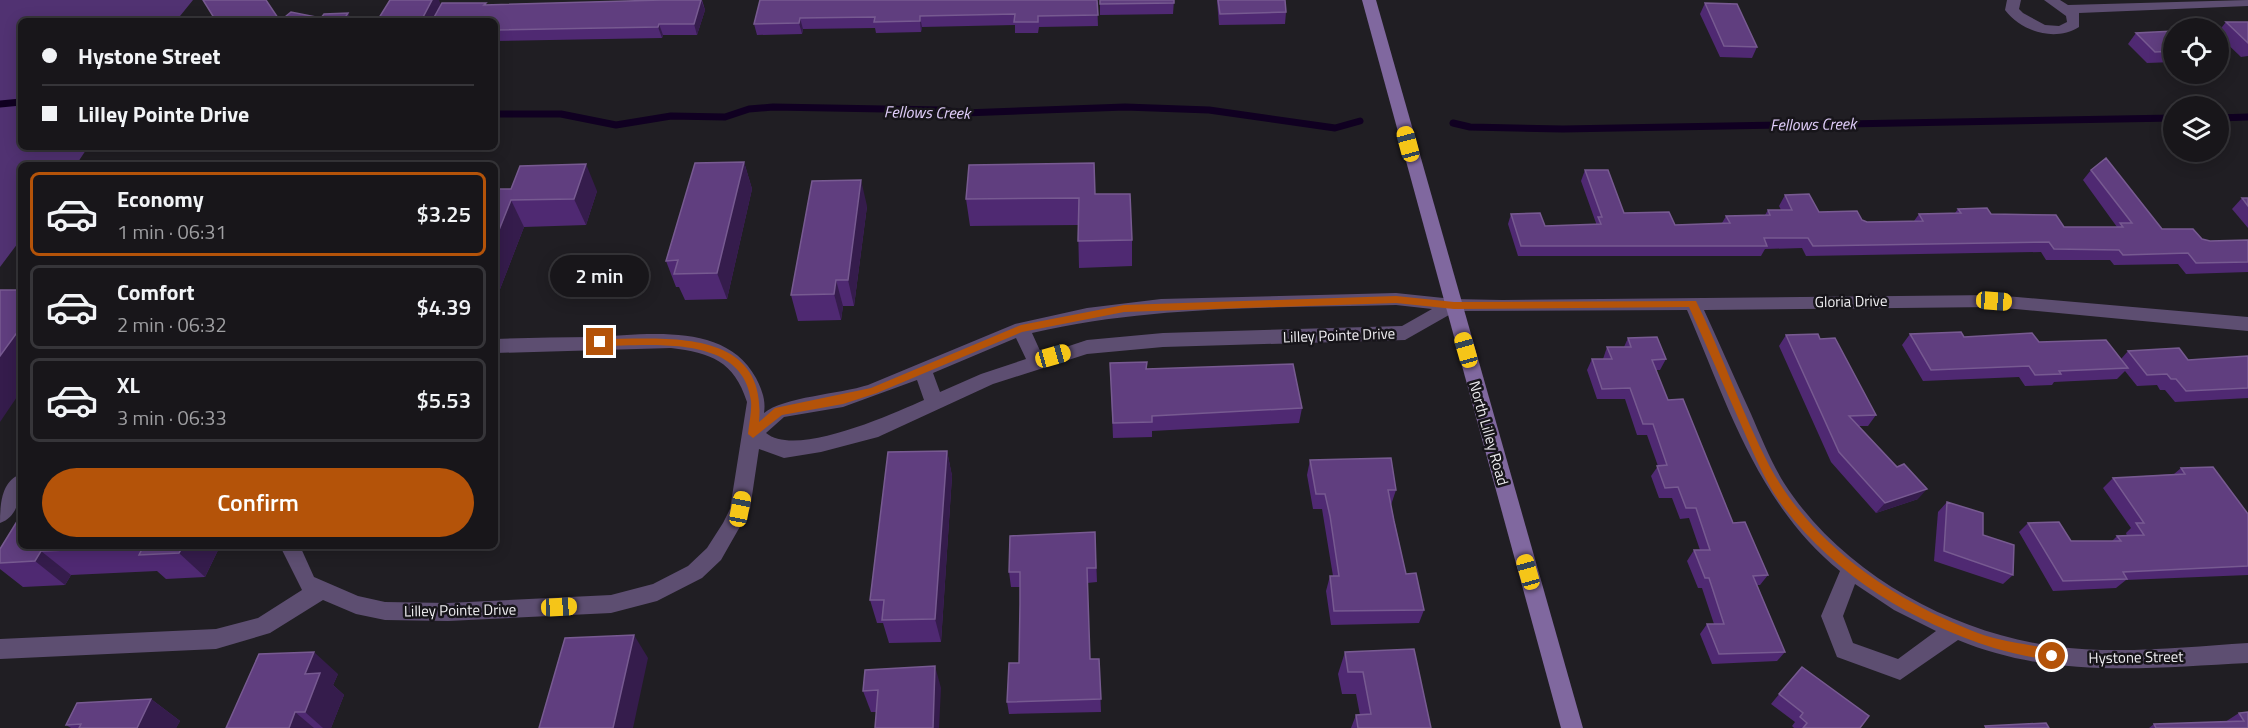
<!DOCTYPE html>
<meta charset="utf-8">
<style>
:root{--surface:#18161a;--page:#211f23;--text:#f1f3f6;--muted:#9f9fa2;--line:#363539;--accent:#b45309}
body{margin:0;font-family:"Titillium Web",sans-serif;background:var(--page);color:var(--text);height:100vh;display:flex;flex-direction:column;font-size:22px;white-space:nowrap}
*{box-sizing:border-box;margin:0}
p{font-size:20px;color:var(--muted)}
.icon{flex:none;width:33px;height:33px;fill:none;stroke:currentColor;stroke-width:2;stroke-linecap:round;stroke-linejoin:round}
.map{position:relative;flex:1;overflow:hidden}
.side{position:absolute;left:18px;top:162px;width:480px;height:387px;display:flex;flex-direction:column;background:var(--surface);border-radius:9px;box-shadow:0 3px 15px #0003,0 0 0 2px var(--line)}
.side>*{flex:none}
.top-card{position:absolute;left:18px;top:18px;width:480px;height:132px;border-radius:9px;box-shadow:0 3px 15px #0003,0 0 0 2px var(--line);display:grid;align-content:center;height:132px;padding:0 24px;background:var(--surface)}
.buttons{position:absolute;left:2163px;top:18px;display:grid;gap:12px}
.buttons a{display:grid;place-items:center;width:66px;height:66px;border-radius:50%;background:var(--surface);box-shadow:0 3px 15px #0003,0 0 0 2px var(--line);font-size:30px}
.end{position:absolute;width:27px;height:27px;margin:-14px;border:8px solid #b45309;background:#fff;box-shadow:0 0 0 3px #fff}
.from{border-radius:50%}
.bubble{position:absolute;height:42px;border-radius:21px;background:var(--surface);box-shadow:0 3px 15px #0003,0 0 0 2px var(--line);font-size:20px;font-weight:600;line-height:42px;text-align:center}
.car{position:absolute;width:18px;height:36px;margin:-18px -9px;border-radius:8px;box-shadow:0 0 4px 2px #0007;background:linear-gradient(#f5c518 24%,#345 0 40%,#f5c518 0 76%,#345 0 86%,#f5c518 0)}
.top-card b{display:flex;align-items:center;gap:21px;height:57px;font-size:22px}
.top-card b+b{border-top:2px solid var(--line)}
.top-card i{width:15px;height:15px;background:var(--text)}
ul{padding:10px 0 0;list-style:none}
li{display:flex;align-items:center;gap:18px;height:84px;margin:0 12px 9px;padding:0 12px;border:3px solid var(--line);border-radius:9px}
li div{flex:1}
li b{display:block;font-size:22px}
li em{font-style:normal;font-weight:600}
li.on{border-color:var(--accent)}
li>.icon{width:54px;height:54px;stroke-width:1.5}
.cta{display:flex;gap:12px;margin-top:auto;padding:12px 24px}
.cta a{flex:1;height:69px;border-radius:36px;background:var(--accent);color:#fff;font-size:24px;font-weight:600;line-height:69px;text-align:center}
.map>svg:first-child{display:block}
</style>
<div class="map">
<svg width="2248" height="728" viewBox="0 0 2248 728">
<rect width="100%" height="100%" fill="#201e23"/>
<polygon fill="#513272" points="0,0 193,0 176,21 21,21 21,147 88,147 76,165 21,165 21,239 0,267"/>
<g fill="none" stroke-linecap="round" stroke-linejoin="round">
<g stroke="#100021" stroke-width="7">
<polyline points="0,104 21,102"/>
<polyline points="495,114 561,114 616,125 671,116 725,117 749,109 773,107 941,110 964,113 1125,107 1209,110 1335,128 1360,121"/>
<polyline points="2218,118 2248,117"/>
<polyline points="1453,123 1470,127 1563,129 2174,118"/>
</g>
<g fill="#5d4e71" fill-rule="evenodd">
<path d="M2007 0H2021L2019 9 2023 13 2045 25 2059 26 2067 22 2066 16 2044 0H2060L2068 5 2248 0V6L2079 13V27C2055 42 2022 32 2005 10Z"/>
<path d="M1396 293 1453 299 1502 300 1994 295 2248 317V331L1994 307 1704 310C1720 345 1735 379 1751 414 1761 437 1771 462 1784 483 1842 573 1950 632 2053 646 2117 655 2184 647 2248 643V663C2149 668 2052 679 1958 640L1900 680 1837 657 1821 616 1840 571C1758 505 1727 403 1687 310L1456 311 1405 340 1163 347 1087 354 993 384 878 437 821 452 784 458 759 449 750 509 721 560 702 578 657 601 611 613 448 621 385 620 356 614 323 600 270 633 216 649 0 659V639L216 629 258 618 302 590 280 546H300L314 577 358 596 385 602 448 603 611 595 653 584 688 566 707 548 723 523 730 509 747 402C734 361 711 353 671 348L495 353V339C527 338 559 337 592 337 646 335 725 321 756 378 762 390 766 400 764 413 783 397 840 394 868 385L1015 324 1087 308 1161 299ZM1396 305 1432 309 1402 326 1163 333 1087 340 1042 355 1032 333C1152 305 1273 308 1396 305ZM1016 338 1026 359 981 374 940 392 933 373ZM917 380 924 400C892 414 796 458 766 433L784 417 843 407ZM1855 584 1894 610 1936 631 1898 659 1853 643 1843 616Z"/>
<path d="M21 474C21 492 20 516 0 523 0 505 1 481 21 474Z"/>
</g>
<polygon fill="#80689f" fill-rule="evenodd" points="1362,0 1376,0 1583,728 1561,728"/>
</g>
<g fill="#4f2972">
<polygon points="662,0 702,0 705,10 697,35 663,35 662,38 495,41 495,21 441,5 487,5"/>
<polygon points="760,0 1097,0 1098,26 1039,27 1038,33 1015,33 1015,25 922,27 921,32 876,33 875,28 803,29 802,34 757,35 754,24"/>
<polygon points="1100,0 1174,0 1173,14 1100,15"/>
<polygon points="1217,0 1285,0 1286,12 1285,24 1219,25"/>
<polygon points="1705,3 1757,47 1752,58 1720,57 1700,14"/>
<polygon points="2226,22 2248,22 2248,56 2241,57 2218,35 2218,32"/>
<polygon points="2174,31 2174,62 2147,63 2128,44 2136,33"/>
<polygon points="744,162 752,189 727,299 685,300 679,287 676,287 666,261"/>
<polygon points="1585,170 1624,213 1675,225 1722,223 1726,216 1765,215 1768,210 1781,210 1779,206 1785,195 1819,212 1862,220 1867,222 1914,221 1919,214 1955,213 1958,209 2064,227 2117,227 2083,180 2091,170 2162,229 2210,241 2248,240 2248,272 2186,274 2178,264 2114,265 2110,260 2046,260 2041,252 1806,256 1802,248 1765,249 1761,256 1518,256 1508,224 1511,214 1545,226 1596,224 1596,223 1581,181"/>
<polygon points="495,189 597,191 586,225 524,227 495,302"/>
<polygon points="1095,194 1132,240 1132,266 1079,268 1078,225 970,226 966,199"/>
<polygon points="2242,198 2248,206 2248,228 2232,209"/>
<polygon points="867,206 854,306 843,306 841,320 798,321 791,295"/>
<polygon points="1910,334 1964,337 2039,342 2121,359 2128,351 2188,360 2248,356 2248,398 2175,402 2165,390 2160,390 2157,385 2137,386 2125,371 2117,379 2054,382 2052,385 2025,386 2019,377 1923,381 1902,345"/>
<polygon points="1786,335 1820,339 1876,415 1868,426 1858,426 1918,499 1876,513 1831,462 1779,346"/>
<polygon points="1628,338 1666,359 1660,370 1656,370 1668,400 1733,523 1768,575 1760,585 1757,585 1785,652 1777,661 1712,664 1700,634 1707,624 1714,624 1702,588 1698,588 1687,561 1694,550 1700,550 1689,518 1680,519 1672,498 1659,498 1651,476 1658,466 1647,435 1637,435 1625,399 1597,399 1587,370 1592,359 1603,359 1607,347 1624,347"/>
<polygon points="1110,363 1146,369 1302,408 1299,423 1152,431 1152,437 1113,438"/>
<polygon points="947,451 952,476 941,642 889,643 883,623 877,623 870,600"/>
<polygon points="1310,460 1396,490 1391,505 1406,574 1424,610 1419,623 1331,625 1326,591 1330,576 1333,576 1322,509 1313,509 1307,475"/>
<polygon points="2181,468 2248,514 2248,575 2126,580 2116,588 2053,591 2019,532 2028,523 2071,541 2112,541 2117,536 2127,536 2126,533 2131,528 2103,488 2113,478 2174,474"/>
<polygon points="1947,502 2013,575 2003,584 1934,561 1938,512"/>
<polygon points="1095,532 1097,582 1087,583 1090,659 1099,659 1101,712 1009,714 1007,702 1019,663 1020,604 1020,587 1011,587 1009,572"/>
<polygon points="21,546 220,546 205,577 166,579 157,571 71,575 65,585 23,587 0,569 0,549"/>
<polygon points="1345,652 1431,728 1351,728 1356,715 1360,715 1356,694 1342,694 1338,674"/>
<polygon points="865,670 941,688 876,712 871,712 863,691"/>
<polygon points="338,674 333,685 344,695 331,728 226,728"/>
<polygon points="1794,676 1860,728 1794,728 1792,726 1795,722 1771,704"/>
<polygon points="151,699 180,721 176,728 71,728 66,725"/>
<polygon points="2239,713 2248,728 2149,728 2154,724 2225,722"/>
</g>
<g fill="#351c4c">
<polygon points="432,0 439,0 441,5 432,21 421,21"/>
<polygon points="701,0 705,10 697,35 694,24"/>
<polygon points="348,13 352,21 343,21"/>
<polygon points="920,16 922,27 921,32 920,21"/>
<polygon points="800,18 803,29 802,34 799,23"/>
<polygon points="659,24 663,35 662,38 658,27"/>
<polygon points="744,162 752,189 727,299 717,273"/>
<polygon points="586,164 597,191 586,225 574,199"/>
<polygon points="861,180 867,206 854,306 848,280"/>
<polygon points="511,200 524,227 495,302 495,240"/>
<polygon points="836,280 843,306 841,320 834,294"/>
<polygon points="21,327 21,391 0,422 0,356"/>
<polygon points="947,451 952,476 941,642 935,619"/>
<polygon points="1927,489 1918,499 1876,513 1885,503"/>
<polygon points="183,546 220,546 205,577 179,553"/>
<polygon points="41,551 71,575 65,585 35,561"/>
<polygon points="634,635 648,658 633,728 613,728"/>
<polygon points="314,652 338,674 333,685 344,695 331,728 323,728 305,712 305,674"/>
<polygon points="935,666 941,688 939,728 933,728"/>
<polygon points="151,699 180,721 176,728 137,728"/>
<polygon points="295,712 314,728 289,728"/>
</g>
<g fill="#603e7f" stroke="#775a91" stroke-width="1.5">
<polygon points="203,0 266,0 280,21 291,12 321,18 324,14 348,13 343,21 216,21"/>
<polygon points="390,0 432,0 421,21 377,21"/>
<polygon points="662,0 701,0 694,24 659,24 658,27 495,30 495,21 432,21 442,3 486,3 484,5"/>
<polygon points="760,0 1097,0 1098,15 1038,16 1038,22 1014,22 1015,14 920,16 920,21 874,22 875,17 800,18 799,23 754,24"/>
<polygon points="1100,0 1174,0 1174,3 1100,4"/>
<polygon points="1218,0 1285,0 1286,12 1220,14"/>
<polygon points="1705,3 1737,4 1757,47 1724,46"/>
<polygon points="2226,22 2248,22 2248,43"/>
<polygon points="2174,31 2174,51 2155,52 2136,33"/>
<polygon points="2106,158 2162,229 2193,229 2202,239 2210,241 2248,240 2248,262 2196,263 2188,253 2123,255 2119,250 2054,249 2049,242 1813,246 1808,238 1764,238 1767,246 1521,246 1511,214 1540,213 1545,226 1601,224 1598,217 1602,217 1585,170 1608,170 1624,213 1669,212 1675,225 1730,223 1726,216 1770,215 1768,210 1792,210 1785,195 1809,194 1819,212 1857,211 1862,220 1867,222 1923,221 1919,214 1961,213 1958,209 1987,208 1991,214 2056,215 2064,227 2123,227 2120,223 2132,223 2091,170"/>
<polygon points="744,162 717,273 674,274 678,260 666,261 695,163"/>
<polygon points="1094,163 1095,194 1130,194 1132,240 1078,241 1079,198 966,199 969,165"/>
<polygon points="586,164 574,199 511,200 495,240 495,189 511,189 520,166"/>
<polygon points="861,180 848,280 836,280 834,294 791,295 812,181"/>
<polygon points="2242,198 2248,198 2248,206"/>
<polygon points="0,290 21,290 21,327 0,356"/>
<polygon points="1961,332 1964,337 2032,333 2039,342 2106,340 2128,368 2059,371 2061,374 2035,375 2029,366 1931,370 1910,334"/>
<polygon points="1818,334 1820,339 1835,338 1876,415 1849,416 1897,467 1904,464 1927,489 1885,503 1839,452 1786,335"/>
<polygon points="1657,337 1666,359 1652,360 1668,400 1683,399 1733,523 1745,522 1768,575 1753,576 1785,652 1719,654 1707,624 1724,624 1709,578 1705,578 1694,550 1710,550 1696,508 1686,508 1678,487 1665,488 1657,466 1667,465 1653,424 1643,424 1630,388 1602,389 1592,359 1612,359 1607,347 1631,347 1628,338"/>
<polygon points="2179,348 2188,360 2248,356 2248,388 2186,391 2176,379 2171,379 2167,374 2147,375 2128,351"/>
<polygon points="1147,362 1146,369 1293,364 1302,408 1152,416 1152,422 1113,423 1110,363"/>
<polygon points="947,451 935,619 882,620 884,600 870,600 888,452"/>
<polygon points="1391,458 1396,490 1388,490 1394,521 1406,574 1416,573 1424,610 1334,611 1330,576 1339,576 1330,516 1325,494 1316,494 1310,460"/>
<polygon points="2213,467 2248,514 2248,566 2123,572 2127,579 2063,581 2028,523 2059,522 2071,541 2121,541 2117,536 2144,535 2136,523 2144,523 2113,478 2185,474 2181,468"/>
<polygon points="1947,502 1983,513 1983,535 2014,545 2013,575 1944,551"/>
<polygon points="21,515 21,546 183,546 179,553 139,555 143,547 41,551 35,561 0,563 0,549"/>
<polygon points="1095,532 1096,568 1087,568 1090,659 1099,659 1101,699 1007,702 1009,663 1019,663 1020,604 1020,572 1009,572 1010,536"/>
<polygon points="634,635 613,728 539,728 565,638"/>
<polygon points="1414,649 1431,728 1358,728 1356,715 1371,714 1363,672 1348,672 1345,652"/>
<polygon points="314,652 305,674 320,673 305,712 295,712 289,728 226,728 259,654"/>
<polygon points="935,666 933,728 875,728 878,690 863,691 865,670"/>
<polygon points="1802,667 1869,716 1860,728 1803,728 1807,723 1800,717 1803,713 1779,694"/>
<polygon points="151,699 137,728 79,728 81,724 66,725 77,703"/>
<polygon points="2248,712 2248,728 2156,728 2154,724 2244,721 2239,713"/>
<polygon points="2046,723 2049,728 1986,728 1985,726"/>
</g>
<path fill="#b45309" d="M1396 296 1454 302 1696 301C1723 355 1742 414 1770 467 1807 535 1874 586 1943 618 1960 626 1980 635 1998 639 2017 644 2038 645 2056 652V660L2052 661C2033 657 2013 654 1994 648 1911 622 1831 573 1779 501 1762 476 1751 447 1739 420 1722 382 1706 344 1689 307L1454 309 1396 303 1124 312 1022 332 877 393 843 404 782 415 753 438 748 434C749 423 752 411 751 401 743 333 649 346 600 346L596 342 600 339C665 339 768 326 759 422L775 408 871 388 1021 325 1124 305Z"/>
<g text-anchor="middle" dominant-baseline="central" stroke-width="5" stroke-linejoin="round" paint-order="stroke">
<g font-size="15" fill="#efeef1" stroke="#17151a">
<text transform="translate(1851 301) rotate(-1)">Gloria Drive</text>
<text transform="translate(1339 335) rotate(-2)">Lilley Pointe Drive</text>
<text transform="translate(1489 433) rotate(74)">North Lilley Road</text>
<text transform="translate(460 610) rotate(-1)">Lilley Pointe Drive</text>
<text transform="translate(2136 657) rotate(-1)">Hystone Street</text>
</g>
<g font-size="16" font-style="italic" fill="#e0cdfa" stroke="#17151a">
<text transform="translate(927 112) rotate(1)">Fellows Creek</text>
<text transform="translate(1813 124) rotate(-1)">Fellows Creek</text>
</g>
</g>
</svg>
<div class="buttons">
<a><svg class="icon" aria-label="locate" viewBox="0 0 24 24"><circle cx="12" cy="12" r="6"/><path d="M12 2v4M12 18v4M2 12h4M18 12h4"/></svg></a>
<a><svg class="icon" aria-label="layers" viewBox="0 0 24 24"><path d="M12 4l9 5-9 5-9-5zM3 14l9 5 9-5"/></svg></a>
</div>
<i class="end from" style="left:2052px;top:656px"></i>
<i class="end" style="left:600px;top:342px"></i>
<div class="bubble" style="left:550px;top:255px;width:99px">2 min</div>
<i class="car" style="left:1408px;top:144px;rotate:345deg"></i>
<i class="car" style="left:1994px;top:301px;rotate:94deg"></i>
<i class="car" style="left:1466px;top:350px;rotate:344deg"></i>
<i class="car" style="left:1053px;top:356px;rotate:74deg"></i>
<i class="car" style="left:740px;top:509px;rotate:11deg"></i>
<i class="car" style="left:1528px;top:572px;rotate:344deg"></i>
<i class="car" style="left:559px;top:607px;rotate:87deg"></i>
<div class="top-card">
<b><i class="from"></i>Hystone Street</b>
<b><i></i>Lilley Pointe Drive</b>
</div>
<section class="side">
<ul>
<li class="on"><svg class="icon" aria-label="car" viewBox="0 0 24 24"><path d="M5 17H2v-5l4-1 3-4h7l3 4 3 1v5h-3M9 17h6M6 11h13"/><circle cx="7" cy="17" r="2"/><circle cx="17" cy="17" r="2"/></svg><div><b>Economy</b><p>1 min · 06:31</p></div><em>$3.25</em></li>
<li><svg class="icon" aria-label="car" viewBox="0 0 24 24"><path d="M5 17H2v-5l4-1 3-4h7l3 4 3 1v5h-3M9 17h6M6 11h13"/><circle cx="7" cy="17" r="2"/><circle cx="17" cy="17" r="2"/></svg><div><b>Comfort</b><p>2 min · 06:32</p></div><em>$4.39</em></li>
<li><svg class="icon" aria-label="car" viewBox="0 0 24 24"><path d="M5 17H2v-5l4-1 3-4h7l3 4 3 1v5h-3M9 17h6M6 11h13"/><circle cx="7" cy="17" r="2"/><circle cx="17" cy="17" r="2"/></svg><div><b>XL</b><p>3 min · 06:33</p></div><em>$5.53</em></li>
</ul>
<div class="cta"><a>Confirm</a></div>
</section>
</div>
